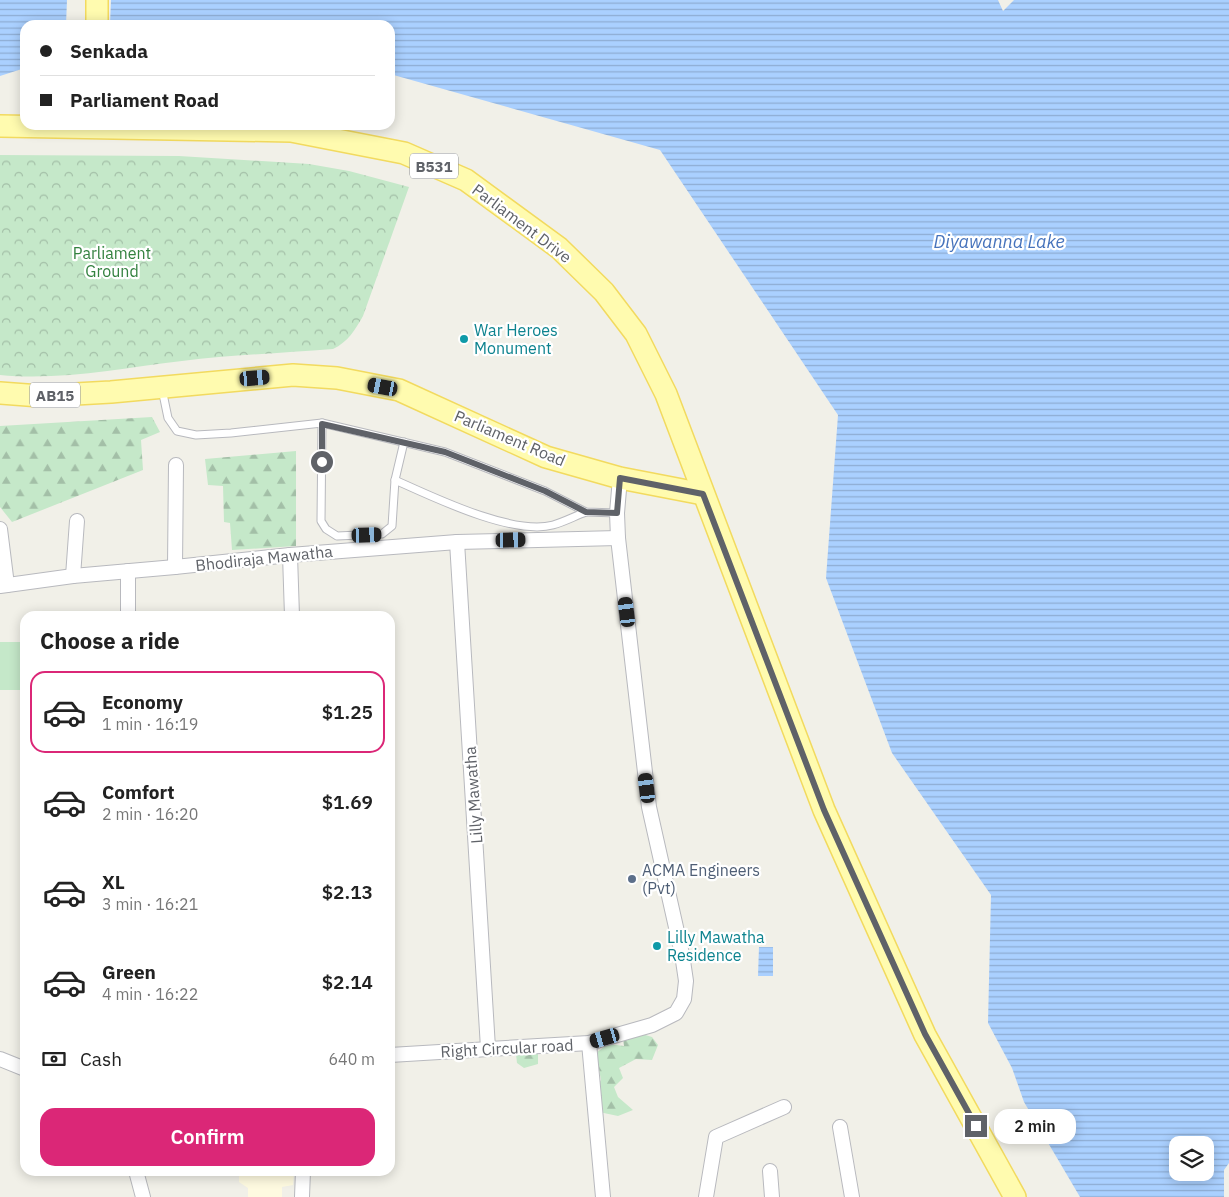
<!DOCTYPE html>
<meta charset="utf-8">
<style>
:root{--surface:#fff;--page:#f2f2f2;--text:#222;--muted:#767676;--line:#e0e0e0;--accent:#db2777}
body{margin:0;font-family:"IBM Plex Sans",sans-serif;background:var(--page);color:var(--text);height:100vh;display:flex;flex-direction:column;font-size:19px;white-space:nowrap}
*{box-sizing:border-box;margin:0}
p{font-size:16px;color:var(--muted)}
.icon{flex:none;width:28px;height:28px;fill:none;stroke:currentColor;stroke-width:2;stroke-linecap:round;stroke-linejoin:round}
.map{position:relative;flex:1;overflow:hidden}
.details{position:absolute;left:20px;top:611px;width:375px;height:565px;display:flex;flex-direction:column;background:var(--surface);border-radius:15px;box-shadow:0 2px 12px #0003}
.details>*{flex:none}
.hud{position:absolute;left:20px;top:20px;width:375px;height:110px;border-radius:15px;box-shadow:0 2px 12px #0003;display:grid;align-content:center;height:110px;padding:0 20px;background:var(--surface)}
.buttons{position:absolute;left:1169px;top:1136px;display:grid;gap:10px}
.buttons a{display:grid;place-items:center;width:45px;height:45px;border-radius:10px;background:var(--surface);box-shadow:0 2px 12px #0003;font-size:25px}
.end{position:absolute;width:22px;height:22px;margin:-11px;border:6px solid #5f6268;background:#fff;box-shadow:0 0 0 2px #fff}
.from{border-radius:50%}
.bubble{position:absolute;height:35px;border-radius:15px;background:var(--surface);box-shadow:0 2px 12px #0003;font-size:16px;font-weight:600;line-height:35px;text-align:center}
.car{position:absolute;width:15px;height:30px;margin:-15px -8px;border-radius:6px;box-shadow:0 0 4px 1px #0007;background:linear-gradient(#222 24%,#8ab4d8 0 40%,#222 0 76%,#8ab4d8 0 86%,#222 0)}
.hud b{display:flex;align-items:center;gap:18px;height:48px;font-size:19px}
.hud b+b{border-top:1px solid var(--line)}
.hud i{width:12px;height:12px;background:var(--text)}
ul{padding:0;list-style:none}
li{display:flex;align-items:center;gap:15px;height:82px;margin:0 10px 8px;padding:0 10px;border:2px solid transparent;border-radius:15px}
li div{flex:1}
li b{display:block;font-size:19px}
li em{font-style:normal;font-weight:600}
li.active{border-color:var(--accent)}
li>.icon{width:45px;height:45px;stroke-width:1.5}
h2{padding:0 20px;font-size:22px;line-height:60px}
.pay{display:flex;align-items:center;gap:12px;height:55px;padding:0 20px;font-size:19px}
.pay p{margin-inline-start:auto}
.cta{display:flex;gap:10px;margin-top:auto;padding:10px 20px}
.cta a{flex:1;height:58px;border-radius:15px;background:var(--accent);color:#fff;font-size:20px;font-weight:600;line-height:58px;text-align:center}
.map>svg:first-child{display:block}
</style>
<div class="map">
<svg width="1229" height="1197" viewBox="0 0 1229 1197">
<defs>
<pattern id="forest-firs" width="22" height="20" patternUnits="userSpaceOnUse" patternTransform="scale(1.25)"><rect width="22" height="20" fill="#c5e8c9"/><path d="M5 1l3.5 6h-7zM16 11l3.5 6h-7z" fill="#a3bfa7"/></pattern>
<pattern id="park-crowns" width="20" height="18" patternUnits="userSpaceOnUse" patternTransform="scale(1.25)"><rect width="20" height="18" fill="#c5e8c9"/><path d="M2 6a3 3 0 1 1 6 0M12 15a3 3 0 1 1 6 0" fill="none" stroke="#a3bfa7"/></pattern>
<pattern id="water-rules" width="6" height="5" patternUnits="userSpaceOnUse" patternTransform="scale(1.25)"><rect width="6" height="5" fill="#aad0ff"/><path d="M0 2.5h6" fill="none" stroke="#8eacd2"/></pattern>
</defs>
<rect width="100%" height="100%" fill="#f1f0e8"/>
<polygon fill="#fefae0" points="239,1171 294,1171 293,1185 282,1187 282,1197 248,1197 248,1188 239,1182"/>
<rect fill="#c5e8c9" x="0" y="642" width="25" height="48"/>
<g fill="url(#forest-firs)">
<polygon points="152,417 160,432 141,440 143,470 12,522 0,507 0,426"/>
<polygon points="296,451 296,546 232,550 230,523 224,522 223,486 208,485 205,459"/>
<polygon points="639,1033 652,1037 658,1045 652,1060 636,1059 619,1068 623,1078 614,1087 618,1097 633,1110 618,1116 599,1112 598,1085 601,1080 596,1053 608,1044 624,1046 623,1038"/>
<polygon points="520,1047 538,1049 538,1064 524,1068 517,1063 516,1054"/>
</g>
<path fill="url(#park-crowns)" d="M0 155 179 156 309 164 349 171 409 187 363 316C355 330 348 342 333 349 283 353 232 355 182 361 122 368 60 381 0 375Z"/>
<g fill="url(#water-rules)" fill-rule="evenodd">
<polygon points="0,0 67,0 66,25 25,25 25,68 0,76"/>
<path d="M111 0H998L1003 11 1014 0H1229V1163L1224 1170V1197H1080L1024 1102 1012 1068 988 1023 991 895 892 753 826 578 838 415 660 150 390 74V25H110ZM1178 1145H1205V1172H1178Z"/>
<polygon points="759,947 773,947 773,976 758,976"/>
</g>
<g fill="none" stroke-linecap="round" stroke-linejoin="round">
<g stroke="#b8b9be" stroke-width="9">
<g id="lane">
<polyline points="162,389 168,418 177,431 196,435 231,433 322,423 445,452 545,491 586,512 617,513"/>
<polyline points="322,423 321,521 326,529 337,536 382,534 392,526 395,480"/>
<path d="M404 442 395 480C433 497 513 536 553 525 564 522 575 516 586 512"/>
</g>
</g>
<g stroke="#b8b9be" stroke-width="16">
<g id="street">
<polyline points="0,529 7,585"/>
<polyline points="457,542 488,1048"/>
<polyline points="290,555 292,616"/>
<polyline points="175,567 176,465"/>
<polyline points="128,571 128,616"/>
<polyline points="73,576 77,521"/>
<polyline points="0,586 73,576 175,567 290,555 457,542 618,538"/>
<polyline points="589,1043 603,1197"/>
<polyline points="390,1055 589,1043 652,1025 676,1013 684,999 686,981 682,954 649,807 618,538 617,513 620,478"/>
<polyline points="0,1059 25,1069"/>
<polyline points="840,1127 852,1197"/>
<polyline points="136,1171 143,1197"/>
<polyline points="770,1171 772,1197"/>
<polyline points="302,1197 303,1171"/>
<polyline points="706,1197 716,1137 784,1107"/>
</g>
</g>
<g stroke="#f2da5f" stroke-width="24">
<g id="primary">
<polyline points="97,25 97,0"/>
<polyline points="0,126 291,131 404,153 466,180 559,248 604,292 636,334 666,394 824,810 925,1035 1015,1197"/>
<polyline points="0,393 40,396 111,392 293,375 337,378 399,390 546,457 620,478 703,494"/>
</g>
</g>
<use href="#lane" stroke="#fff" stroke-width="7"/>
<use href="#street" stroke="#fff" stroke-width="14"/>
<use href="#primary" stroke="#fffbaf" stroke-width="21"/>
</g>
<g fill="none" stroke-linecap="round" stroke-linejoin="round">
<polyline stroke="#5f6268" stroke-width="6" points="322,462 322,424 445,452 545,491 586,512 617,513 620,478 703,494 824,810 925,1034 976,1126"/>
</g>
<g fill="#0f9aa8" stroke="#fff" stroke-width="2">
<circle cx="464" cy="339" r="5"/>
<circle cx="657" cy="946" r="5"/>
</g>
<circle fill="#5c6f8a" stroke="#fff" stroke-width="2" cx="632" cy="879" r="5"/>
<g text-anchor="middle" dominant-baseline="central" stroke-width="4.5" stroke-linejoin="round" paint-order="stroke">
<g fill="#fff" stroke="#8f9195" stroke-width="1">
<rect x="410" y="153.5" width="48" height="25" rx="4"/>
<rect x="30" y="382.5" width="50" height="25" rx="4"/>
</g>
<g font-size="15" font-weight="bold" fill="#5f6268">
<text x="434" y="166">B531</text>
<text x="55" y="395">AB15</text>
</g>
<g font-size="16" fill="#5f6268" stroke="#fff">
<text transform="translate(522 223) rotate(37)">Parliament Drive</text>
<text transform="translate(510 438) rotate(23)">Parliament Road</text>
<text transform="translate(264 558) rotate(-6)">Bhodiraja Mawatha</text>
<text transform="translate(473 795) rotate(-94)">Lilly Mawatha</text>
<text transform="translate(507 1048) rotate(-3)">Right Circular road</text>
</g>
<g font-size="16" fill="#348240" stroke="#fff">
<text x="112" y="253">Parliament<tspan x="112" dy="18">Ground</tspan></text>
</g>
<g font-size="16" fill="#0d838f" stroke="#fff" text-anchor="start">
<text x="474" y="330">War Heroes<tspan x="474" dy="18">Monument</tspan></text>
<text x="667" y="937">Lilly Mawatha<tspan x="667" dy="18">Residence</tspan></text>
</g>
<g font-size="16" fill="#4e5e75" stroke="#fff" text-anchor="start">
<text x="642" y="870">ACMA Engineers<tspan x="642" dy="18">(Pvt)</tspan></text>
</g>
<g font-size="18" font-style="italic" fill="#4673bc" stroke="#fff">
<text x="999" y="241">Diyawanna Lake</text>
</g>
</g>
</svg>
<div class="buttons">
<a><svg class="icon" aria-label="layers" viewBox="0 0 24 24"><path d="M12 4l9 5-9 5-9-5zM3 14l9 5 9-5"/></svg></a>
</div>
<i class="end from" style="left:322px;top:462px"></i>
<i class="end" style="left:976px;top:1126px"></i>
<div class="bubble" style="left:994px;top:1109px;width:82px">2 min</div>
<i class="car" style="left:255px;top:378px;rotate:85deg"></i>
<i class="car" style="left:383px;top:387px;rotate:281deg"></i>
<i class="car" style="left:367px;top:535px;rotate:88deg"></i>
<i class="car" style="left:511px;top:540px;rotate:89deg"></i>
<i class="car" style="left:627px;top:612px;rotate:353deg"></i>
<i class="car" style="left:647px;top:788px;rotate:353deg"></i>
<i class="car" style="left:605px;top:1038px;rotate:254deg"></i>
<div class="hud">
<b><i class="from"></i>Senkada</b>
<b><i></i>Parliament Road</b>
</div>
<section class="details">
<h2>Choose a ride</h2>
<ul>
<li class="active"><svg class="icon" aria-label="car" viewBox="0 0 24 24"><path d="M5 17H2v-5l4-1 3-4h7l3 4 3 1v5h-3M9 17h6M6 11h13"/><circle cx="7" cy="17" r="2"/><circle cx="17" cy="17" r="2"/></svg><div><b>Economy</b><p>1 min · 16:19</p></div><em>$1.25</em></li>
<li><svg class="icon" aria-label="car" viewBox="0 0 24 24"><path d="M5 17H2v-5l4-1 3-4h7l3 4 3 1v5h-3M9 17h6M6 11h13"/><circle cx="7" cy="17" r="2"/><circle cx="17" cy="17" r="2"/></svg><div><b>Comfort</b><p>2 min · 16:20</p></div><em>$1.69</em></li>
<li><svg class="icon" aria-label="car" viewBox="0 0 24 24"><path d="M5 17H2v-5l4-1 3-4h7l3 4 3 1v5h-3M9 17h6M6 11h13"/><circle cx="7" cy="17" r="2"/><circle cx="17" cy="17" r="2"/></svg><div><b>XL</b><p>3 min · 16:21</p></div><em>$2.13</em></li>
<li><svg class="icon" aria-label="car" viewBox="0 0 24 24"><path d="M5 17H2v-5l4-1 3-4h7l3 4 3 1v5h-3M9 17h6M6 11h13"/><circle cx="7" cy="17" r="2"/><circle cx="17" cy="17" r="2"/></svg><div><b>Green</b><p>4 min · 16:22</p></div><em>$2.14</em></li>
</ul>
<div class="pay"><svg class="icon" aria-label="cash" viewBox="0 0 24 24"><path d="M3 7h18v10H3z"/><circle cx="12" cy="12" r="2"/></svg>Cash<p>640 m</p></div>
<div class="cta"><a>Confirm</a></div>
</section>
</div>
